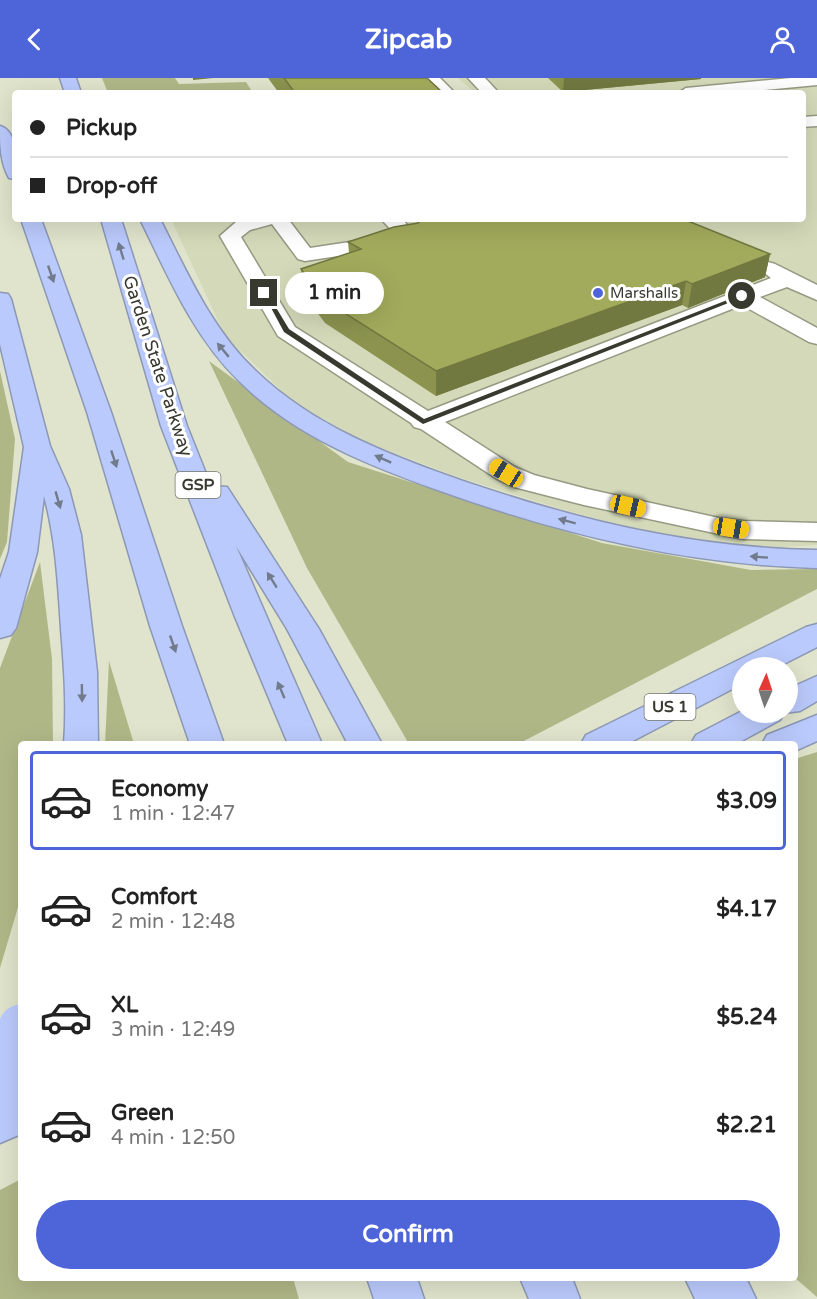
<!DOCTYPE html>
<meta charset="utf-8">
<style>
:root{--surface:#fff;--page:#f6f6f6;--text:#222;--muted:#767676;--line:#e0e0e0;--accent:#4e64d9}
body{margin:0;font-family:"Varela Round",sans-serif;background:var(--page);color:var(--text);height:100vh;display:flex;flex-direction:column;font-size:22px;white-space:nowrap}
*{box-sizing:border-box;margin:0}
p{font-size:20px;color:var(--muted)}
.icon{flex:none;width:33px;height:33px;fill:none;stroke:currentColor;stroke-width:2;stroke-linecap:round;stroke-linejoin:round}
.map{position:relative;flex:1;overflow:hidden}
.details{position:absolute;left:18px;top:663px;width:780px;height:540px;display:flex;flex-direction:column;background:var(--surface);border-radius:6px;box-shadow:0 6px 24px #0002}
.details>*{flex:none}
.hud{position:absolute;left:12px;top:12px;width:794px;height:132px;border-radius:6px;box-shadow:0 6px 24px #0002;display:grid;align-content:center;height:132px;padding:0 18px;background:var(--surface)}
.needle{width:39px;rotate:3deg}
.controls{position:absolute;left:732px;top:579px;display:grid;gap:12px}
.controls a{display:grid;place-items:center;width:66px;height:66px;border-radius:50%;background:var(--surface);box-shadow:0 6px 24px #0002;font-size:30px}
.end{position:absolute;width:27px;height:27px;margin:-14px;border:8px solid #383a30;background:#fff;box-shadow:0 0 0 3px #fff}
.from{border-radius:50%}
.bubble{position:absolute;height:42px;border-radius:21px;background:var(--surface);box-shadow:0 6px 24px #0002;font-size:20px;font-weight:700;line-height:42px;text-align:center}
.car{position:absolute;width:18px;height:36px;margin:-18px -9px;border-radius:8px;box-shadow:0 0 4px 2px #0007;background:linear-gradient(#f5c518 24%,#345 0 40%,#f5c518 0 76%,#345 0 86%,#f5c518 0)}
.hud b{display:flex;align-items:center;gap:21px;height:57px;font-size:22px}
.hud b+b{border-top:2px solid var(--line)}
.hud i{width:15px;height:15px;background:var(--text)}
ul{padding:10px 0 0;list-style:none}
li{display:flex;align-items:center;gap:18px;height:99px;margin:0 12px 9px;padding:0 6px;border:3px solid transparent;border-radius:6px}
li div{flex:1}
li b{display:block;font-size:22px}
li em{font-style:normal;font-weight:700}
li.active{border-color:var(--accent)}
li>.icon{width:54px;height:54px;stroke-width:1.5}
.action{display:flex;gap:12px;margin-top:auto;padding:12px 18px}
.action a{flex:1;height:69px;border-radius:36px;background:var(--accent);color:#fff;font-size:24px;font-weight:700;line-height:69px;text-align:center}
header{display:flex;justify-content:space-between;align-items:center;height:78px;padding:0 18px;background:var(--accent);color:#fff;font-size:27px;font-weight:700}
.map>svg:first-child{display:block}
</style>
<header><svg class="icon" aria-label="back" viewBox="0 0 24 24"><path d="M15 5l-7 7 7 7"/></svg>Zipcab<svg class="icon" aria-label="person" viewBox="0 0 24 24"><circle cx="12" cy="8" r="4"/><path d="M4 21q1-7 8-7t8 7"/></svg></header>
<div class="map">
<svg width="817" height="1221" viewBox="0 0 817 1221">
<rect width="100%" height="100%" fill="#e0e4cc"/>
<polygon fill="#d4d9b9" points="458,0 817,0 817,467 782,469 690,465 564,432 455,398 360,362 291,322 225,258 171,141 802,141 802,15 475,15"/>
<g fill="#b0b787">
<polygon points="102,0 175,0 179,6 246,4 253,15 108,15"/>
<polygon points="209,283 348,384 602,465 751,492 817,491 817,511 518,666 409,666 307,490"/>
<polygon points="0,293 15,361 7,464 0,481"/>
<polygon points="40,484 52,581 53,666 21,666 21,819 0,890 0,590"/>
<polygon points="109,583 134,666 105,666"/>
<polygon points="817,674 817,1219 795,1200 795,681"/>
<polygon points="21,1101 21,1200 293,1200 299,1221 0,1221 0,1112"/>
</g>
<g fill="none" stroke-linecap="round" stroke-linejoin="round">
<g stroke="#979a83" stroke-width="3">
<g id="minor">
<polygon points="423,0 440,0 455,15 438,15"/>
<polygon points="468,0 485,0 499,15 482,15"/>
<polygon points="791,0 817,0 817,7 732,15 678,15 686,10"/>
<polygon points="817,38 817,48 802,49 802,39"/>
<polygon points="248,141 288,141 310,170 396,157 381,141 402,141 420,161 417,165 410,167 305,183 298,181 272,146 250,152 241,159 295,249 428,333 771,200 758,190 761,186 768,184 775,186 817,207 817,222 787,209 760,219 817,250 817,266 809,264 742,227 445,344 515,389 534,397 587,411 719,440 743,443 817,445 817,463 743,461 719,456 584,427 514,409 497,401 421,351 414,349 411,345 278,258 220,158 236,144"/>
</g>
</g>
<g stroke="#8c98b5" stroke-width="3">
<g id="highway">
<polygon points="60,0 76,0 81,15 65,15"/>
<path d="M0 48C19 53 15 86 15 101L9 100C0 84 0 66 0 48Z"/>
<polygon points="21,141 41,141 111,334 182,548 224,666 190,666 150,548 87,334"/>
<polygon points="101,141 121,141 187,348 211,408 227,409 231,415 319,551 382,666 348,666 287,551 236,468 322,666 288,666 235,539 161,348"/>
<path d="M140 141H160C187 194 212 252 256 293 313 348 389 377 463 403 581 443 692 470 817 472V490C690 487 569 458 449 416 375 390 296 360 239 303 193 258 168 198 140 141Z"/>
<path d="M0 215 8 216 11 221 50 368 69 411 81 457 97 594 98 666H64C67 627 64 589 61 551 58 506 56 462 44 418L37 474 16 550 11 557 0 560V501L9 474 24 369 0 266Z"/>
<polygon points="817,546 817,569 776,590 742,590 742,606 627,666 581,666 586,657 806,549"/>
<polygon points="817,598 817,623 800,633 784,635 780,642 736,666 691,666 696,657 742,633 788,634 788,611"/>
<polygon points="817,637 817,663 795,673 795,666 762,666 767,657"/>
<polygon points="21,1011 21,1056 0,1065 0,1019"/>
<polygon points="367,1200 417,1200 424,1221 374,1221"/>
<polygon points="520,1200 572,1200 580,1221 529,1221"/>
<polygon points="685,1200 746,1200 756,1221 695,1221"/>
</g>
</g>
<use href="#minor" fill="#fff" fill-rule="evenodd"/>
<use href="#highway" fill="#bacafc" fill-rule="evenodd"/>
<g stroke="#8c98b5" stroke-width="48" stroke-linecap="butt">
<polyline id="highway-bridge" points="0,1003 21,949"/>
</g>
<use href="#highway-bridge" stroke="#bacafc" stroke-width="45"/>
</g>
<g fill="#8b934f">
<polygon points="268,0 427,0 443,15 279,15"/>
<polygon points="548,0 701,0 701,1 563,14"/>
<polygon points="348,164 770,176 765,199 688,230 682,227 436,318 325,245 302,214 301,191 349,175"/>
</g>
<g fill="#717840">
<polygon points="193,0 213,0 193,2"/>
<polygon points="564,0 701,0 701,1 563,14"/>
<polygon points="770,176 765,199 688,230 692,206"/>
<polygon points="686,203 682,227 436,318 436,293"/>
</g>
<g fill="#a2ab5c" stroke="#717840" stroke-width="1.5">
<polygon points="284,0 427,0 443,15 295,15"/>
<polygon points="421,141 683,141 770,176 692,206 686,203 436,293 324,222 301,191 361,171 348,164 394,149 418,145"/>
</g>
<defs><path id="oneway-solid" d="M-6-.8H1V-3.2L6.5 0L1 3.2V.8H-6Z" transform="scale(1.5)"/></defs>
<g fill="#727b8c">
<use href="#oneway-solid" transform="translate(121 173) rotate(-107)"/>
<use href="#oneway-solid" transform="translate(51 196) rotate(71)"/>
<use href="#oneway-solid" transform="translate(223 272) rotate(-130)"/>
<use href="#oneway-solid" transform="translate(114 381) rotate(72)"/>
<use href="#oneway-solid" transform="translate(383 381) rotate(-156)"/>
<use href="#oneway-solid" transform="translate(58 422) rotate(74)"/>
<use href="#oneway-solid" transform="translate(567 443) rotate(-165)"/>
<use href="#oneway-solid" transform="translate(759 479) rotate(-176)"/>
<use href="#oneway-solid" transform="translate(272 502) rotate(-122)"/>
<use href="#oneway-solid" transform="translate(173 566) rotate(71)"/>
<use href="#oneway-solid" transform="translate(281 612) rotate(-113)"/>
<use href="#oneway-solid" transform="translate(82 615) rotate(89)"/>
</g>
<polygon fill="#383a30" points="262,213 266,213 289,251 424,341 740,217 746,218 423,346 284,254"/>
<circle fill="#4e64d9" stroke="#fff" stroke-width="2" cx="598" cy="215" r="6"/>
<g text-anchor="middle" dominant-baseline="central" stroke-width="6" stroke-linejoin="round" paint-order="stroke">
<g font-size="15" fill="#383a30" stroke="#fff" text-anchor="start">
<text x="610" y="215">Marshalls</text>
</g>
<g fill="#fff" stroke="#74756e" stroke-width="1.5">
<rect x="175.5" y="394" width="45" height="26" rx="4.5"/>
<rect x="644.5" y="616" width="51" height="26" rx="4.5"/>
</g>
<g font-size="16" font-weight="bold" fill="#383a30">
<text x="198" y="407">GSP</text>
<text x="670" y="629">US 1</text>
</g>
<g font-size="18" fill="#383a30" stroke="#fff">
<text transform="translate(158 288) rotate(72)">Garden State Parkway</text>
</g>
</g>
</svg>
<div class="controls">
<a><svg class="needle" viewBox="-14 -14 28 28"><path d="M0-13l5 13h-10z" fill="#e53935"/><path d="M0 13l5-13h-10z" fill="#767676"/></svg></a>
</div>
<i class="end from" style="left:742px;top:218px"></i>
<i class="end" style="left:264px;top:215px"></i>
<div class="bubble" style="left:285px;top:194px;width:99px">1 min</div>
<i class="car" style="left:506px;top:395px;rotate:302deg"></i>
<i class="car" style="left:628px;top:428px;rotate:103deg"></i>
<i class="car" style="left:731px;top:450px;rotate:99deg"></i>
<div class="hud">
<b><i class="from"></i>Pickup</b>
<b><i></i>Drop-off</b>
</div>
<section class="details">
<ul>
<li class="active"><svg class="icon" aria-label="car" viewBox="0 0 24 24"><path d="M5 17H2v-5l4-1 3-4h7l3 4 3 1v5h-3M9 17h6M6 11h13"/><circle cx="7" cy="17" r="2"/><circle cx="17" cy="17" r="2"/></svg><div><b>Economy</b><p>1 min · 12:47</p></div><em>$3.09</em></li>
<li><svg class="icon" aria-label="car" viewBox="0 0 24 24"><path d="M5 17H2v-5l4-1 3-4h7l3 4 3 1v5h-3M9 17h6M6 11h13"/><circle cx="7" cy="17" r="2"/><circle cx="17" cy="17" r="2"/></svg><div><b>Comfort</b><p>2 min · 12:48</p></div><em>$4.17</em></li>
<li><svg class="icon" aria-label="car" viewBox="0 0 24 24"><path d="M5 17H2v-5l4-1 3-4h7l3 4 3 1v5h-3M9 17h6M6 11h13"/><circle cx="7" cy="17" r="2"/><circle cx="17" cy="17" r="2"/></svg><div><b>XL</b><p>3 min · 12:49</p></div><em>$5.24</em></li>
<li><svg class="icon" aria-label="car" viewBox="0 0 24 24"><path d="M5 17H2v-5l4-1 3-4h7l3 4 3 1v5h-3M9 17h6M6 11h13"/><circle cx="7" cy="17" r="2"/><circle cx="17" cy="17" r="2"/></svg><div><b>Green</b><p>4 min · 12:50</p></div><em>$2.21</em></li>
</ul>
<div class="action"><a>Confirm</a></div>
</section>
</div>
